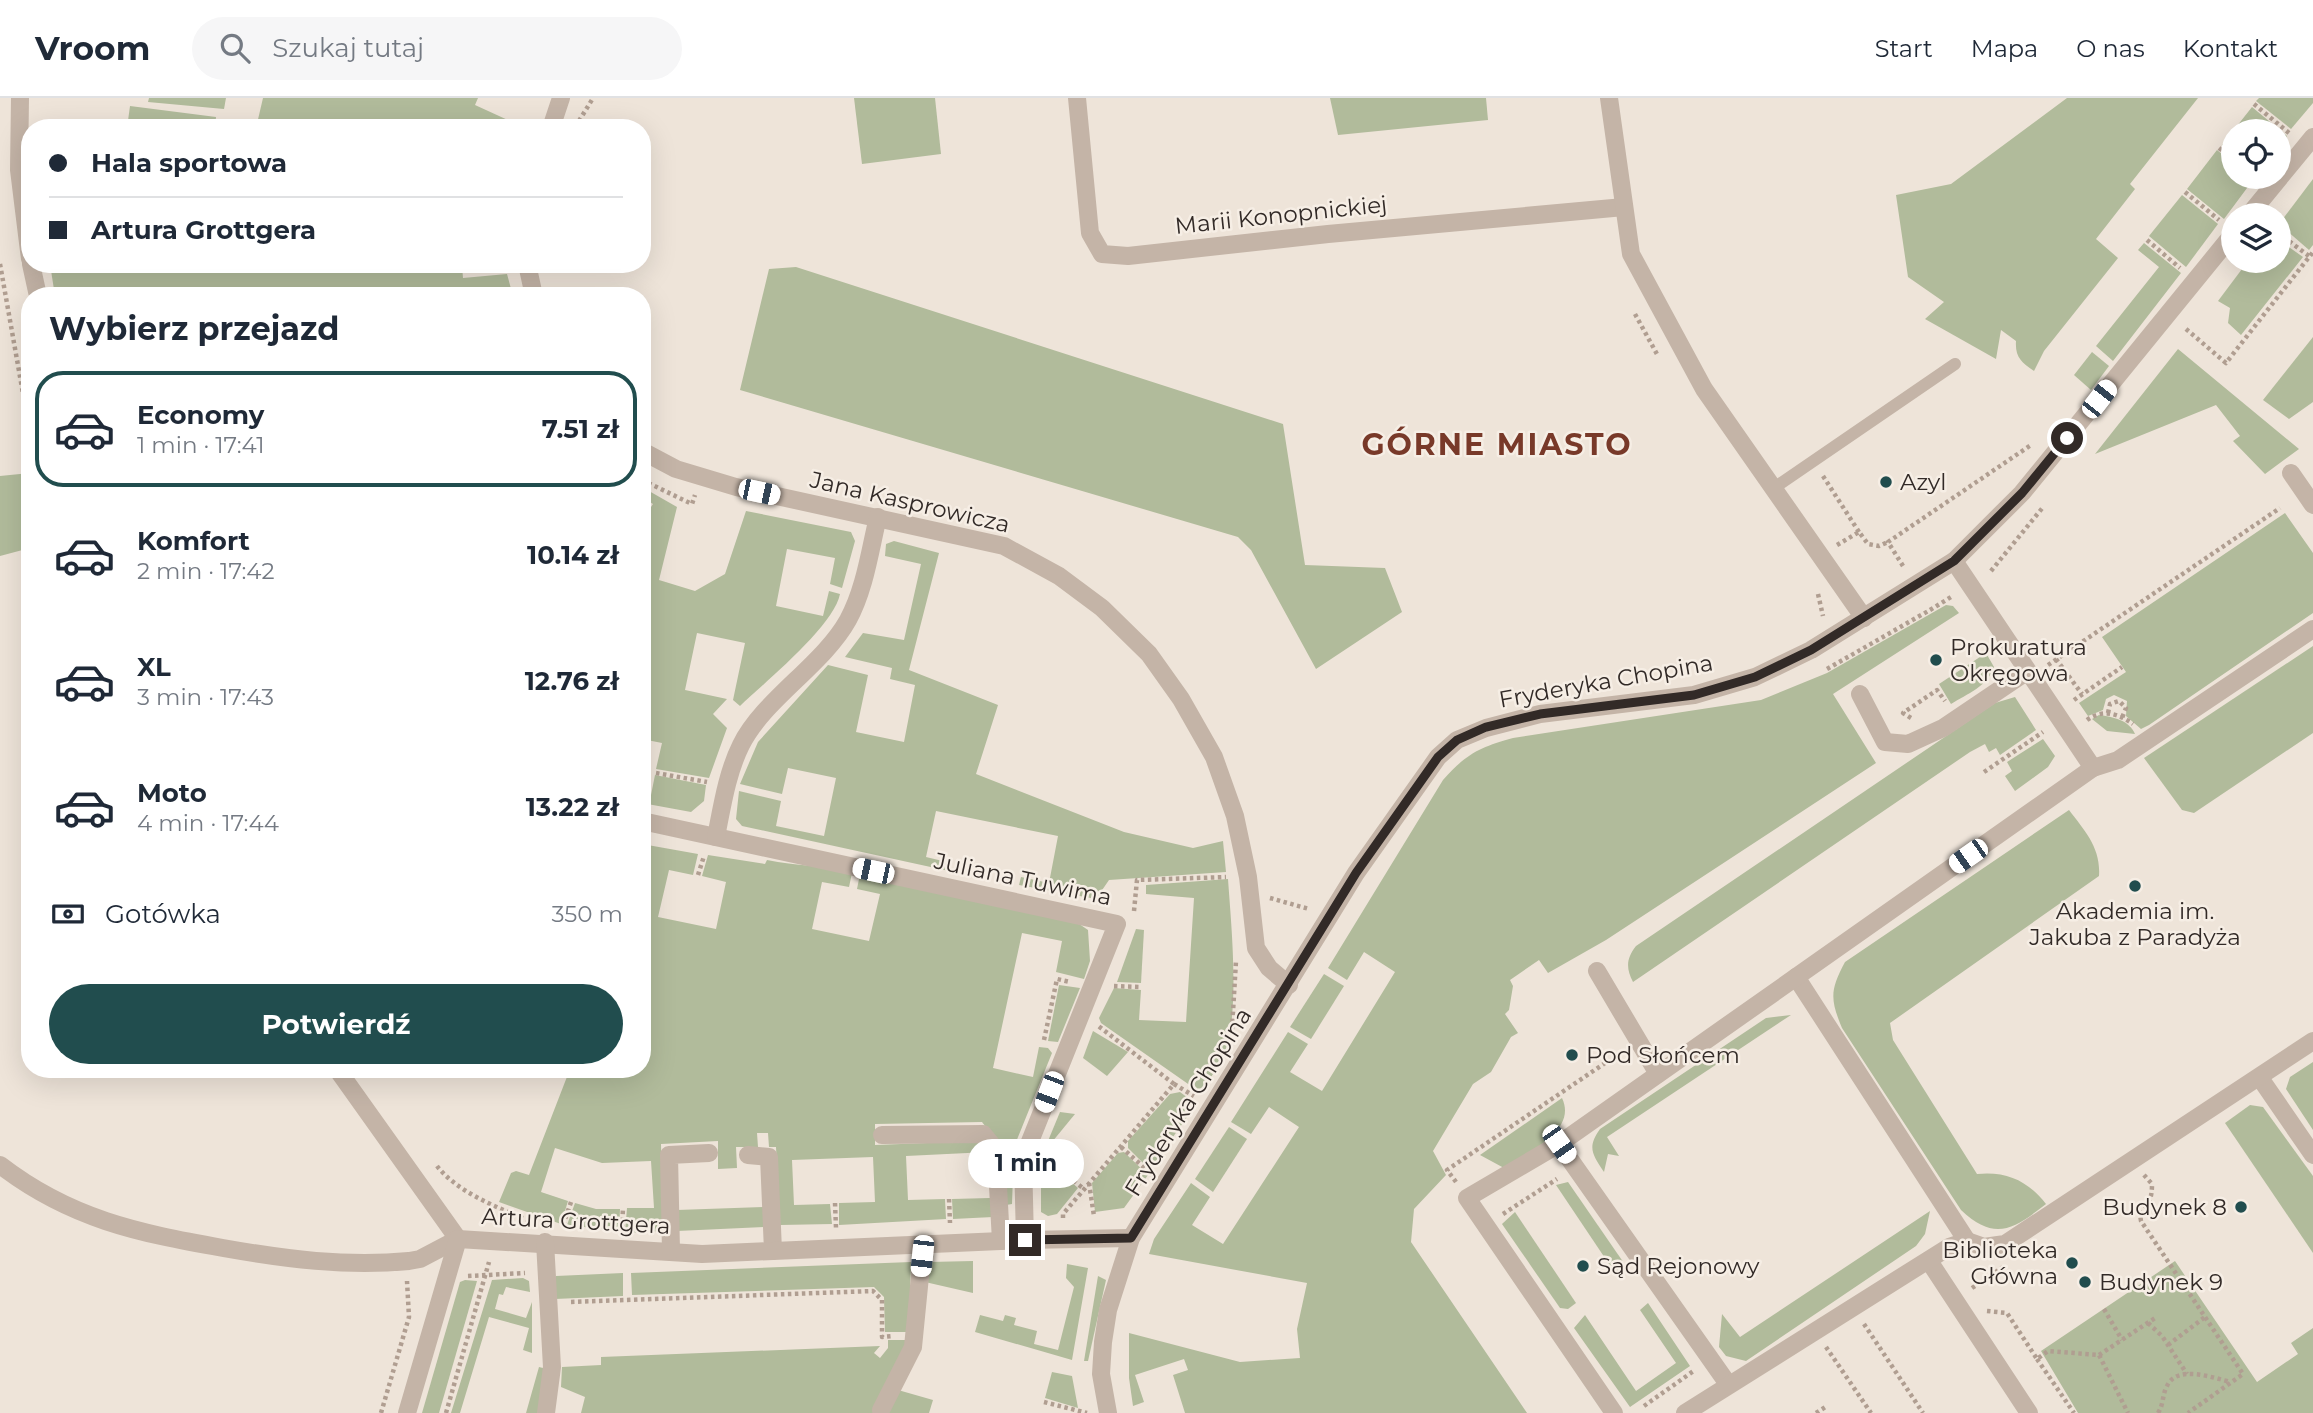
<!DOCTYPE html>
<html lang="pl">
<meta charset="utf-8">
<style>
:root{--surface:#fff;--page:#f6f6f7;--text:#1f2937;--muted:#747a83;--line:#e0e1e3;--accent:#214d4e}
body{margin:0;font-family:Montserrat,sans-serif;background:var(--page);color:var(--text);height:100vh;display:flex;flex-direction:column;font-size:26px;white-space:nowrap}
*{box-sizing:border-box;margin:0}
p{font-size:23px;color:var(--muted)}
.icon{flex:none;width:38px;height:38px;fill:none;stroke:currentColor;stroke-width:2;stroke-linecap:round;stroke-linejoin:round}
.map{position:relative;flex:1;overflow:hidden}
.details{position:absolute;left:21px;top:189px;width:630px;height:791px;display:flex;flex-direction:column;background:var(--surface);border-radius:28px;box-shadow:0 7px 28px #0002}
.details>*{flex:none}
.hud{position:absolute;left:21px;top:21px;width:630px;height:154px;border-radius:28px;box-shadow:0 7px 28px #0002;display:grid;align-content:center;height:154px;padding:0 28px;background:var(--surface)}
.tools{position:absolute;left:2221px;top:21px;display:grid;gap:14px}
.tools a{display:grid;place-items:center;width:70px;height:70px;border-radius:50%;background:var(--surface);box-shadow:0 7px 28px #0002;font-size:35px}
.end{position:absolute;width:32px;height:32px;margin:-16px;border:9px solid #322a27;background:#fff;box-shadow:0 0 0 4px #fff}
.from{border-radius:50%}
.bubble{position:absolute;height:49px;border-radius:24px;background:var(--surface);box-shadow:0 7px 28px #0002;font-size:23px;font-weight:700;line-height:49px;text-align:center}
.car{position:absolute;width:21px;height:42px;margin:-21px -10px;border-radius:9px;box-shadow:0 0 5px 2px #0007;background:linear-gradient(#fff 24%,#345 0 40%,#fff 0 76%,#345 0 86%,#fff 0)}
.hud b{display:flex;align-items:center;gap:24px;height:66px;font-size:26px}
.hud b+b{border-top:2px solid var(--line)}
.hud i{width:18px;height:18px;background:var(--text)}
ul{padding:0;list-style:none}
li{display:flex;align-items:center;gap:21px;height:116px;margin:0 14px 10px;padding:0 14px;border:4px solid transparent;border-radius:28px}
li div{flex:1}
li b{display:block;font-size:26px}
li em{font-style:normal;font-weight:700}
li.on{border-color:var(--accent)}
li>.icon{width:63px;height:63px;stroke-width:1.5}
h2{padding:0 28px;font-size:32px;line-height:84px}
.pay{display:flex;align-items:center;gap:18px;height:77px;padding:0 28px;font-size:26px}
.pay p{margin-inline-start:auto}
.cta{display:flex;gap:14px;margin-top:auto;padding:14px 28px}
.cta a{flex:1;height:80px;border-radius:42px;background:var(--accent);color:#fff;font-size:28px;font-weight:700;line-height:80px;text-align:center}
header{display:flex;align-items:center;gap:42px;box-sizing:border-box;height:98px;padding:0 35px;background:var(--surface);border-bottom:2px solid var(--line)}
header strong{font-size:33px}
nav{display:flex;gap:38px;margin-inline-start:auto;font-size:24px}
.search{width:490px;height:63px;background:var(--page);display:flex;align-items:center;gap:18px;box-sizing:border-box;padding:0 24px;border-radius:38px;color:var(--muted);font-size:26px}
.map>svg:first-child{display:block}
</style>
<header>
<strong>Vroom</strong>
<div class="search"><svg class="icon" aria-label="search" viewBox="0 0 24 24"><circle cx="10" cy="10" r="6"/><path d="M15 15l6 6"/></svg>Szukaj tutaj</div>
<nav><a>Start</a><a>Mapa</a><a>O nas</a><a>Kontakt</a></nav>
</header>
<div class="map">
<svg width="2313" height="1315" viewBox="0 0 2313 1315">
<rect width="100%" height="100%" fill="#eee4d9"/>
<g fill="#b1bb9b">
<polygon points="149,0 226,0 224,11 148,4"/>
<polygon points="263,0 478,0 475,7 525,30 256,30"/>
<polygon points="854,0 935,0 941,56 862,66"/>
<polygon points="1330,0 1486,0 1488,22 1338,37"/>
<path d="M2067 0H2198L2130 86 2135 91 2096 141 2118 160 2044 253 2034 273C2021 264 2015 259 2016 243L2001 232 1996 261 1925 221 1944 204 1908 179 1896 97 1951 86Z"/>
<polygon points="2259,0 2313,0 2313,5 2291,31 2256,3"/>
<polygon points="130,8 216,19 215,30 127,30"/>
<polygon points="2252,9 2287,38 2279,49 2278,33 2233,33 2233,56 2222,47"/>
<polygon points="2217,52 2233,65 2233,79 2249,79 2253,82 2224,121 2187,91"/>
<polygon points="2313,81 2313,147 2309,152 2279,126"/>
<polygon points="2182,97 2218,126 2186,169 2149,138"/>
<polygon points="2279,142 2303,159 2241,237 2228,225 2230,210 2218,203 2248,163 2278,163"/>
<polygon points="2144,145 2181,175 2113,263 2096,248 2159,169 2138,152"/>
<polygon points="50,166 446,166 447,170 462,168 463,180 507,176 513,198 55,198"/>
<polygon points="796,169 1283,326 1305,467 1385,470 1402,514 1316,571 1251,452 1238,439 740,292 769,171"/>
<polygon points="2313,239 2313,304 2289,321 2263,302"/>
<polygon points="2178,251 2299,351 2265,376 2233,343 2240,338 2216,307 2095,356"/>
<polygon points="2092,254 2109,268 2091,292 2074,277"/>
<polygon points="30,375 30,450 0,458 0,378"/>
<path d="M642 389 677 409 659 482 695 493 725 476 746 413 851 434 855 443 842 490 830 486 835 460 787 451 776 508 823 518 829 493 840 496C834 528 765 584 740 608L733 602 745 545 697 535 685 592 727 601 713 616 727 630 709 680 656 671 662 645 642 641V408L649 412 653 406 642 399Z"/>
<polygon points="2285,415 2313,455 2313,515 2149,627 2141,631 2126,618 2127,603 2114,597 2106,601 2103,612 2088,618 2079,605 2126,574 2102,539"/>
<polygon points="894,443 939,455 909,572 998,607 976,676 1124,734 1193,750 1223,743 1226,774 1109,782 1096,801 1019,787 1021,779 1049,785 1058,738 936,713 926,759 951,765 949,773 742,728 736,721 739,693 781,703 776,728 824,738 836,680 788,670 782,696 740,686 758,644 828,567 868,577 856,634 904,644 915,587 890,581 892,570 845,559 863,535 904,542 921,466 885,458 886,446"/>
<path d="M1946 507 1953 508 1959 515 1833 596 1876 665 1606 842 1548 875 1539 862 1510 882 1513 888 1509 912 1505 916 1518 935 1511 939 1491 974 1473 986 1433 1053 1446 1077 1414 1111 1411 1144 1527 1315H1185L1173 1277 1188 1272 1184 1261 1135 1277 1144 1304 1133 1308 1129 1280V1235L1240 1264 1300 1260 1297 1231 1307 1185 1149 1156 1154 1141 1191 1085 1210 1099 1192 1127 1223 1146 1299 1029 1269 1009 1251 1036 1231 1024 1288 934 1308 946 1290 974 1322 993 1395 874 1364 854 1347 882 1328 870 1443 682C1466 656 1480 649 1513 640L1761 602 1827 575Z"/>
<polygon points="2313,548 2313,635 2194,715 2182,712 2144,660"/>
<path d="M1986 555 1994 569C1988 588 1967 596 1951 606L1939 586Z"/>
<path d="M2015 599 2036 632 2000 657 1996 650 1989 654 1985 646 1970 654 1633 884C1626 870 1626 861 1636 848L1995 605Z"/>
<path d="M2099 617C2113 619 2129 622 2135 636L2107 633 2092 621Z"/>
<polygon points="2043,641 2055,658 2048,669 2015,693 2005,678 2012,673 2007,664"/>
<polygon points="655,677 706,687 704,703 691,714 642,705 642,701 650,702"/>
<path d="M2069 712C2085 733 2101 750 2099 778L1890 925 1893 942 1977 1076C2007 1073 2028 1083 2046 1106 2014 1131 1995 1144 1961 1112L1842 930C1830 901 1830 892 1845 864Z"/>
<path d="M642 746 698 756 693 777 669 772 658 819 716 831 726 784 702 778 708 757 765 766 767 762C796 768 824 767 852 775L849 789 822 784 812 831 869 843 880 796 857 791 860 776 1072 821 1088 832 1090 863 1084 881 1056 874 1062 843 1022 835 993 970 1033 979 1039 949 1048 950 1052 955 1014 1049 1012 1106 1006 1107 1003 1051 982 1024 875 1026V1047L979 1043 988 1054 906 1058 908 1102 945 1101 946 1121 839 1127V1105L875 1104 873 1059 792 1062 794 1107 830 1106 832 1126 780 1127 776 1049H769L768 1035H757L758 1049H736L737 1070 718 1071V1043L661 1046 663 1133 625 1135 627 1110H654L651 1063 602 1065 555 1050 541 1094 568 1103 561 1126 499 1104 511 1075 516 1073 529 1077 570 971H642Z"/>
<path d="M1228 781C1231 825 1241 920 1223 958 1217 971 1208 983 1201 995L1101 925 1099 920 1114 890 1141 892 1139 922 1186 924 1194 800 1146 796V787Z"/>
<polygon points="1136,831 1144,832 1141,885 1117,884"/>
<polygon points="1324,876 1344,888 1311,941 1290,929"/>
<polygon points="1059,887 1080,890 1058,944 1048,943"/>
<path d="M1791 917 1607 1039 1619 1058 1608 1056 1604 1074C1592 1056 1587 1049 1600 1031L1766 920Z"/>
<polygon points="1093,933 1128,954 1107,978 1083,960"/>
<polygon points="2313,964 2313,1032 2286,991 2290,979"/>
<polygon points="1180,994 1196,1006 1150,1072 1128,1050 1128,1043 1170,996"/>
<path d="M1562 1000C1578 1034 1526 1055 1504 1070L1480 1057Z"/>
<polygon points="2250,1007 2263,1009 2313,1078 2313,1155 2225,1025"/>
<polygon points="1060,1014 1075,1016 1043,1055"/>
<polygon points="1229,1029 1247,1041 1213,1094 1195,1081"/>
<polygon points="1124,1054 1148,1077 1124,1110 1095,1114 1092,1085 1118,1055"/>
<polygon points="1041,1058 1078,1090 1057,1116 1048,1118 1041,1114"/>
<polygon points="1568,1084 1628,1171 1617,1178 1556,1087"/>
<polygon points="990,1100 993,1119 953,1121 952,1101"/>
<polygon points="575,1105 596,1111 620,1111 619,1133 567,1127"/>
<polygon points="763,1109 764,1129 677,1133 677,1112"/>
<polygon points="1930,1113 1925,1136 1916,1148 1746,1263 1726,1258 1719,1249 1722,1216 1740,1239"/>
<polygon points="1515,1114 1576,1205 1568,1211 1560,1210 1502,1126"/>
<polygon points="973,1163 973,1195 925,1184 929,1164"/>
<polygon points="2175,1163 2257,1284 2298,1256 2291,1245 2313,1230 2313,1315 2078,1315 2041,1253"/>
<polygon points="911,1164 909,1234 885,1234 884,1199 874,1189 632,1197 631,1175"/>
<polygon points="1067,1166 1088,1170 1072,1262 975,1234 980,1217 1003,1223 1005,1217 1016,1220 1014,1227 1037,1233 1034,1246 1058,1252 1074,1189 1066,1180"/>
<polygon points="623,1175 623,1198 555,1201 556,1178"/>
<polygon points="1098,1178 1106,1182 1088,1263 1084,1263"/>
<polygon points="523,1180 529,1183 530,1194 506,1189 503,1197 499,1196 495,1211 526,1220 532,1204 532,1255 523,1252 529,1230 489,1219 460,1315 451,1315 492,1182"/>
<polygon points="465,1182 477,1183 439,1315 422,1315 460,1184"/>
<polygon points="1648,1205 1690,1268 1630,1309 1574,1230 1585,1217 1636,1293 1676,1265 1640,1212"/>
<polygon points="888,1242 906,1242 904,1258 876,1315 581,1315 585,1299 561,1289 562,1269 601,1267 601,1259 880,1248 874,1255 880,1260 888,1250"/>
<polygon points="539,1269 543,1270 545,1289 538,1315 526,1315"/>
<polygon points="1052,1274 1072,1278 1078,1310 1045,1300"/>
<polygon points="898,1292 933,1302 929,1315 884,1315"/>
</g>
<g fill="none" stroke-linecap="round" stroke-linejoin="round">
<g stroke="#b09e91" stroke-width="4.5" stroke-dasharray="3.5 3.5" stroke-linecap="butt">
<polyline points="2254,6 2289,35"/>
<polyline points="579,23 593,0"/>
<polyline points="2219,50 2233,61"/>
<polyline points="2185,94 2219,122"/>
<polyline points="2278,135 2309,158"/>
<polyline points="2147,142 2180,170"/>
<polyline points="0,166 30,335"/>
<polyline points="1635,216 1658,258"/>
<polyline points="2186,231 2226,265 2313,154"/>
<polyline points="1823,378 1859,434"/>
<polyline points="642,382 692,406 695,397"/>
<polyline points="642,404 648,408"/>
<polyline points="1837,447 1859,434 1868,446 1879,448 1888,444"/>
<polyline points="1903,468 1888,444 2031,347"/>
<polyline points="1991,473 2044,408"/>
<polyline points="1818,496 1823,518"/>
<polyline points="1930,512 1951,499"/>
<polyline points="2056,561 2082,596"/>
<polyline points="2048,567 2280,410"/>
<polyline points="1827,571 1930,512"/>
<polyline points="2074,602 2122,569"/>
<polyline points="2108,615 2110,606 2119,603 2126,610 2122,620"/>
<polyline points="1911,620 1903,615 1937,592 1945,603"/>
<path d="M2087 622C2102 611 2118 615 2133 626"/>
<polyline points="1984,674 2043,634"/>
<polyline points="656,675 707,684"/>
<polyline points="698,777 704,758"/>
<polyline points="1270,800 1309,811"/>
<polyline points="1134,813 1137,782 1226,779"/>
<polyline points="1114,888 1141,889"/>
<polyline points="1232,931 1236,863"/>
<polyline points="1044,942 1057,881 1070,884"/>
<polyline points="1174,986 1194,998"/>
<polyline points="1121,1049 1148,1073"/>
<polyline points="1046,1061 1084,1091"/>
<path d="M437 1068C457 1094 498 1110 528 1122"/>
<path d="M2144 1077 2152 1086C2152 1100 2149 1107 2140 1117L2141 1123 2243 1276 2188 1315"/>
<polyline points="1456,1084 1447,1072 1608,963"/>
<polyline points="1089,1085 1094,1118"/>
<polyline points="949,1101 950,1125"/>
<polyline points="835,1105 836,1130"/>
<polyline points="1503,1116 1557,1081"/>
<polyline points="1063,1120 1063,1116 1174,986 1097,927"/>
<polyline points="563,1127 571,1104"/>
<polyline points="622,1130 623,1110"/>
<polyline points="468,1178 525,1175"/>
<polyline points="1972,1190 2003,1169"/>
<polyline points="571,1204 873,1193 882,1202 882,1239 892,1238"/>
<polyline points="2104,1211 2122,1242"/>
<polyline points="1987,1213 2007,1215 2037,1261 2048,1253 2099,1257 2128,1315"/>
<polyline points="2148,1225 2162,1238 2187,1276"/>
<polyline points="1864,1226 1923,1315"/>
<polyline points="2168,1247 2205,1219"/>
<polyline points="1826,1249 1871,1315"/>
<polyline points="2099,1257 2155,1220"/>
<polyline points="2037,1261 2074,1315"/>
<polyline points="1044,1304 1087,1315"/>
<polyline points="1644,1308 1695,1272"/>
<polyline points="381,1315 409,1219 407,1183"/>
<polyline points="446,1315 489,1164"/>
<polyline points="1816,1315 1827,1308"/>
<path d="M2158 1315C2164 1306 2162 1297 2167 1288 2177 1266 2213 1280 2231 1284"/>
</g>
<polyline stroke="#c4b4a7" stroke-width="12" points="1774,390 1955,266"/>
<g stroke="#c4b4a7" stroke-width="18">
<polyline points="20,0 19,72 30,161"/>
<polyline points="1077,0 1090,135 1102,156 1128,158 1328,136 1624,109"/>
<polyline points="1609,0 1631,156 1704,291 1864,520"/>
<polyline points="551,30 561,0"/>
<polyline points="2249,117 2313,39"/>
<polyline points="31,166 38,198"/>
<polyline points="527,166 534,198"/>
<polyline points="642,353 676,371 736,389 1004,448 1059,478 1102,510 1149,556 1181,601 1214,659 1235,718 1248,779 1256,850 1269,870 1289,887"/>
<polyline points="2291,375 2313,407"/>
<polyline points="1954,463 2093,670"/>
<polyline points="1860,596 1885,644 1908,646 1943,630 2026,574"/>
<polyline points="642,723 1117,826 1023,1061 1025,1142"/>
<path d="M716 739C722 709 727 675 741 647 763 602 823 567 848 522 865 491 870 452 878 419"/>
<polyline points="1597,873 1658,976"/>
<polyline points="1796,879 1967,1143"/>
<polyline points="337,971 458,1141"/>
<polyline points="2260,980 2313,1057"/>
<polyline points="882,1037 983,1036 996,1052 1001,1143"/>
<polyline points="1559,1046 1728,1286"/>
<polyline points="748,1057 769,1059 773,1153"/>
<path d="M0 1067C70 1121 138 1135 223 1150 285 1161 346 1169 409 1163L420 1161 458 1141 702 1156 1025 1142 1131 1140"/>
<polyline points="545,1144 552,1269 546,1315"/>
<polyline points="671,1153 669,1057 709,1055"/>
<polyline points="1929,1163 2029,1315"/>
<polyline points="881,1312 913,1249 923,1148"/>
<polyline points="407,1315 458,1141"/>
<polyline points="1108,1315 1101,1276 1103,1244 1108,1212 1131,1140 1356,775 1438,659 1457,642 1486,630 1540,616 1694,597 1755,579 1811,552 1954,463 2022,395 2233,136"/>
<polyline points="1614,1315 1467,1100 1559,1046 2093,670 2118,662 2313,531"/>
<polyline points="1685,1315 1949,1149 1967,1143 1984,1149 2005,1146 2313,943"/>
</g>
</g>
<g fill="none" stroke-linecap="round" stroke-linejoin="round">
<polyline stroke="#322a27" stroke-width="9" points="1025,1142 1131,1140 1356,775 1438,659 1457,642 1486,629 1540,616 1694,597 1755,579 1811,552 1954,463 2022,395 2067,340"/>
</g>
<g fill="#214d4e" stroke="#f6eee5" stroke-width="2.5">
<circle cx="1886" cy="384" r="7"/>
<circle cx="1936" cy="562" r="7"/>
<circle cx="2135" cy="788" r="7"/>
<circle cx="1572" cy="957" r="7"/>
<circle cx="2241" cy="1109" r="7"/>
<circle cx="2072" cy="1165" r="7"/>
<circle cx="1583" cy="1168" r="7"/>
<circle cx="2085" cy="1184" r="7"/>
</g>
<g text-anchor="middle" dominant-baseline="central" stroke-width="5" stroke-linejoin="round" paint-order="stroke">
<g font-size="23" fill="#322a27" stroke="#f6eee5">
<text transform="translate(1281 117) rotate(-6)">Marii Konopnickiej</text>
<text transform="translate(910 404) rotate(13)">Jana Kasprowicza</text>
<text transform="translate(1606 583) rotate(-10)">Fryderyka Chopina</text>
<text transform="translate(1023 781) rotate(12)">Juliana Tuwima</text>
<text transform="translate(1188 1004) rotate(-58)">Fryderyka Chopina</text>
<text transform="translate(576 1123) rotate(3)">Artura Grottgera</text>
</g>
<g font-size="23" fill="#322a27" stroke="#f6eee5" text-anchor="start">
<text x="1900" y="384">Azyl</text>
<text x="1950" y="549">Prokuratura<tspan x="1950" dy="26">Okręgowa</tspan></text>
<text x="2135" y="813" text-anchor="middle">Akademia im.<tspan x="2135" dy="26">Jakuba z Paradyża</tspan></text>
<text x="1586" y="957">Pod Słońcem</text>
<text x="2227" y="1109" text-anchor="end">Budynek 8</text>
<text x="2058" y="1152" text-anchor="end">Biblioteka<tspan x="2058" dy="26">Główna</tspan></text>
<text x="1597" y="1168">Sąd Rejonowy</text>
<text x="2099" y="1184">Budynek 9</text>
</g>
<g font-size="30" font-weight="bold" letter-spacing="2" fill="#783929" stroke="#f6eee5">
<text x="1497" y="346">GÓRNE MIASTO</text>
</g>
</g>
</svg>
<div class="tools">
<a><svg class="icon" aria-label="locate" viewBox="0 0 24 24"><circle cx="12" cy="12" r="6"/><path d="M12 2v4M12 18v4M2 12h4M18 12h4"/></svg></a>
<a><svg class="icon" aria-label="layers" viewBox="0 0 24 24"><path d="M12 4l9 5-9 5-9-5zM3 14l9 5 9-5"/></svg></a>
</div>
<i class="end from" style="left:2067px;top:340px"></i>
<i class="end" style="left:1025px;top:1142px"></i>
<div class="bubble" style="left:968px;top:1041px;width:116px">1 min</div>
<i class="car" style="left:2099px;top:301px;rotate:38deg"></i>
<i class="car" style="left:759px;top:394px;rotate:102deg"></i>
<i class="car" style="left:1968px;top:758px;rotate:235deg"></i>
<i class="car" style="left:873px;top:773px;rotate:282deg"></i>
<i class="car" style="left:1049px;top:994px;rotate:201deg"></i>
<i class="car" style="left:1559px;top:1046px;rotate:145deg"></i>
<i class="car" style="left:922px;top:1158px;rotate:186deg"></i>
<div class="hud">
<b><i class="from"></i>Hala sportowa</b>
<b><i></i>Artura Grottgera</b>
</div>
<section class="details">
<h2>Wybierz przejazd</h2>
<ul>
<li class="on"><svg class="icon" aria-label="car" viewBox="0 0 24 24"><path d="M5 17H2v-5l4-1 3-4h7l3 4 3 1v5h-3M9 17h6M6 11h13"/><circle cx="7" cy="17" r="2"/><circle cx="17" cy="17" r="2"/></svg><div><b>Economy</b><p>1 min · 17:41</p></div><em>7.51 zł</em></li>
<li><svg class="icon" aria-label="car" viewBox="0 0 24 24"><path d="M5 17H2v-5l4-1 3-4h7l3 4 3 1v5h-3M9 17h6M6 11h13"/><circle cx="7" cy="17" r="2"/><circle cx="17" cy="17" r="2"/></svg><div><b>Komfort</b><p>2 min · 17:42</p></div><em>10.14 zł</em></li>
<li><svg class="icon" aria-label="car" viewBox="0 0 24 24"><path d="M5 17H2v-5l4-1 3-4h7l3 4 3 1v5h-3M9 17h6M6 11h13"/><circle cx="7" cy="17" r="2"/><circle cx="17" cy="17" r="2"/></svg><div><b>XL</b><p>3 min · 17:43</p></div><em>12.76 zł</em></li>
<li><svg class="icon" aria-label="car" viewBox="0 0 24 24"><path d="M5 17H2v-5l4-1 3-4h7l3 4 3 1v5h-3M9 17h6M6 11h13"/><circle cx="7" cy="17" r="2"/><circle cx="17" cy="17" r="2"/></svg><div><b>Moto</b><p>4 min · 17:44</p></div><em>13.22 zł</em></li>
</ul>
<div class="pay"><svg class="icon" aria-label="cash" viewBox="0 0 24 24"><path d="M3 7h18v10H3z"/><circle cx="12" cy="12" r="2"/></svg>Gotówka<p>350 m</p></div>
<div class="cta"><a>Potwierdź</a></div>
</section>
</div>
